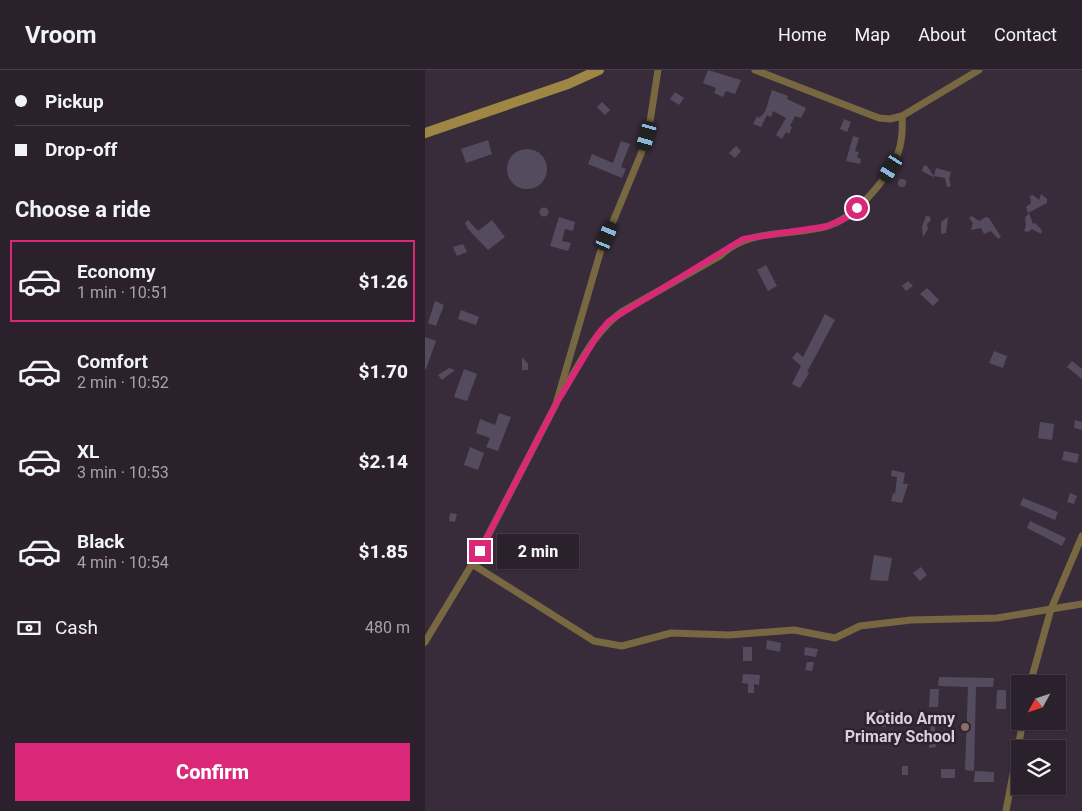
<!DOCTYPE html>
<meta charset="utf-8">
<style>
:root{--surface:#2a212c;--page:#362e38;--text:#f1f3f6;--muted:#a5a3a9;--line:#463e48;--accent:#db2777}
body{margin:0;font-family:Roboto,sans-serif;background:var(--page);color:var(--text);height:100vh;display:flex;flex-direction:column;font-size:19px;white-space:nowrap}
*{box-sizing:border-box;margin:0}
p{font-size:16px;color:var(--muted)}
.icon{flex:none;width:28px;height:28px;fill:none;stroke:currentColor;stroke-width:2;stroke-linecap:round;stroke-linejoin:round}
.map{position:relative;flex:1;overflow:hidden}
.side{display:flex;flex-direction:column;background:var(--surface);width:425px}
.side>*{flex:none}
.guide{display:grid;align-content:center;height:110px;padding:0 15px;background:var(--surface)}
.needle{width:32px;rotate:230deg}
.tools{position:absolute;left:586px;top:605px;display:grid;gap:10px}
.tools a{display:grid;place-items:center;width:55px;height:55px;border-radius:0px;background:var(--surface);box-shadow:0 1px 4px #0004,0 0 0 1px var(--line);font-size:25px}
.end{position:absolute;width:22px;height:22px;margin:-11px;border:6px solid #db2777;background:#fff;box-shadow:0 0 0 2px #fff}
.from{border-radius:50%}
.bubble{position:absolute;height:35px;border-radius:0px;background:var(--surface);box-shadow:0 1px 4px #0004,0 0 0 1px var(--line);font-size:16px;font-weight:800;line-height:35px;text-align:center}
.car{position:absolute;width:15px;height:30px;margin:-15px -8px;border-radius:6px;box-shadow:0 0 4px 1px #0007;background:linear-gradient(#222 24%,#8ab4d8 0 40%,#222 0 76%,#8ab4d8 0 86%,#222 0)}
.guide b{display:flex;align-items:center;gap:18px;height:48px;font-size:19px}
.guide b+b{border-top:1px solid var(--line)}
.guide i{width:12px;height:12px;background:var(--text)}
ul{padding:0;list-style:none}
li{display:flex;align-items:center;gap:15px;height:82px;margin:0 10px 8px;padding:0 5px;border:2px solid transparent;border-radius:0px}
li div{flex:1}
li b{display:block;font-size:19px}
li em{font-style:normal;font-weight:800}
li.current{border-color:var(--accent)}
li>.icon{width:45px;height:45px;stroke-width:1.5}
h2{padding:0 15px;font-size:22px;line-height:60px}
.pay{display:flex;align-items:center;gap:12px;height:55px;padding:0 15px;font-size:19px}
.pay p{margin-inline-start:auto}
.primary-button{display:flex;gap:10px;margin-top:auto;padding:10px 15px}
.primary-button a{flex:1;height:58px;border-radius:0px;background:var(--accent);color:#fff;font-size:20px;font-weight:800;line-height:58px;text-align:center}
header{display:flex;align-items:center;gap:30px;box-sizing:border-box;height:70px;padding:0 25px;background:var(--surface);border-bottom:1px solid var(--line)}
header strong{font-size:24px}
nav{display:flex;gap:28px;margin-inline-start:auto;font-size:18px}
main{display:flex;flex:1;min-height:0}
.map>svg:first-child{display:block}
</style>
<header>
<strong>Vroom</strong>
<nav><a>Home</a><a>Map</a><a>About</a><a>Contact</a></nav>
</header>
<main>
<section class="side">
<div class="guide">
<b><i class="from"></i>Pickup</b>
<b><i></i>Drop-off</b>
</div>
<h2>Choose a ride</h2>
<ul>
<li class="current"><svg class="icon" aria-label="car" viewBox="0 0 24 24"><path d="M5 17H2v-5l4-1 3-4h7l3 4 3 1v5h-3M9 17h6M6 11h13"/><circle cx="7" cy="17" r="2"/><circle cx="17" cy="17" r="2"/></svg><div><b>Economy</b><p>1 min · 10:51</p></div><em>$1.26</em></li>
<li><svg class="icon" aria-label="car" viewBox="0 0 24 24"><path d="M5 17H2v-5l4-1 3-4h7l3 4 3 1v5h-3M9 17h6M6 11h13"/><circle cx="7" cy="17" r="2"/><circle cx="17" cy="17" r="2"/></svg><div><b>Comfort</b><p>2 min · 10:52</p></div><em>$1.70</em></li>
<li><svg class="icon" aria-label="car" viewBox="0 0 24 24"><path d="M5 17H2v-5l4-1 3-4h7l3 4 3 1v5h-3M9 17h6M6 11h13"/><circle cx="7" cy="17" r="2"/><circle cx="17" cy="17" r="2"/></svg><div><b>XL</b><p>3 min · 10:53</p></div><em>$2.14</em></li>
<li><svg class="icon" aria-label="car" viewBox="0 0 24 24"><path d="M5 17H2v-5l4-1 3-4h7l3 4 3 1v5h-3M9 17h6M6 11h13"/><circle cx="7" cy="17" r="2"/><circle cx="17" cy="17" r="2"/></svg><div><b>Black</b><p>4 min · 10:54</p></div><em>$1.85</em></li>
</ul>
<div class="pay"><svg class="icon" aria-label="cash" viewBox="0 0 24 24"><path d="M3 7h18v10H3z"/><circle cx="12" cy="12" r="2"/></svg>Cash<p>480 m</p></div>
<div class="primary-button"><a>Confirm</a></div>
</section>
<div class="map">
<svg width="657" height="741" viewBox="0 0 657 741">
<rect width="100%" height="100%" fill="#382c3b"/>
<g fill="#544c5e">
<polygon points="283,0 316,10 310,24 301,21 298,27 289,23 291,18 278,13"/>
<polygon points="347,20 363,26 362,29 381,38 376,48 370,46 365,56 367,57 364,64 361,62 357,69 351,65 361,48 348,41 346,47 342,45 336,57 328,54 332,46 334,48 340,42"/>
<polygon points="250,22 259,28 254,35 245,29"/>
<polygon points="177,32 185,40 180,45 172,37"/>
<polygon points="419,49 426,52 422,62 415,59"/>
<polygon points="428,66 434,68 430,81 434,82 432,87 436,89 435,94 421,91"/>
<polygon points="63,70 67,84 41,93 36,79"/>
<polygon points="196,71 205,74 196,97 201,99 197,108 163,94 167,84 188,93"/>
<polygon points="311,76 316,81 310,88 304,83"/>
<circle cx="102" cy="99" r="20"/>
<polygon points="499,95 502,96 510,108 497,101"/>
<polygon points="511,98 526,102 524,109 526,116 522,117 520,108 509,106"/>
<circle cx="477" cy="113" r="4"/>
<polygon points="616,124 622,129 622,133 603,143 601,137 606,133 605,126 608,125 614,130"/>
<circle cx="119" cy="142" r="4.5"/>
<polygon points="604,143 608,154 610,153 617,160 616,164 607,159 603,162 599,161 601,156 600,148"/>
<polygon points="501,146 504,146 506,150 502,154 503,159 498,167 497,157"/>
<polygon points="547,146 554,151 561,147 564,148 576,167 573,169 566,161 559,164 556,158 546,160 548,153 544,148"/>
<polygon points="134,147 150,152 148,161 140,159 137,171 146,173 143,181 125,176"/>
<polygon points="523,147 521,163 516,164 516,152"/>
<polygon points="43,150 53,161 67,150 80,167 63,180 43,159 40,153"/>
<polygon points="38,174 42,182 32,186 28,177"/>
<polygon points="341,195 352,216 343,221 332,200"/>
<polygon points="483,211 488,216 481,221 477,216"/>
<polygon points="502,218 514,230 508,236 495,224"/>
<polygon points="10,231 19,235 11,256 3,253"/>
<polygon points="36,240 54,247 51,255 33,249"/>
<polygon points="400,244 410,250 382,302 384,303 375,318 367,314 376,296 367,288 372,282 378,287"/>
<polygon points="0,267 11,271 1,299 0,299"/>
<polygon points="569,281 582,286 578,298 564,293"/>
<polygon points="97,287 103,294 103,300 97,300"/>
<polygon points="647,291 657,299 657,309 642,297"/>
<polygon points="24,298 30,300 17,310 13,305"/>
<polygon points="39,299 52,304 42,331 29,327"/>
<polygon points="74,343 86,347 73,381 61,377 65,368 51,363 55,349 70,355"/>
<polygon points="650,350 657,352 657,360 649,358"/>
<polygon points="615,352 629,354 627,370 613,368"/>
<polygon points="45,377 59,383 53,400 39,395"/>
<polygon points="639,381 654,384 652,393 637,390"/>
<polygon points="467,400 480,403 478,414 483,414 477,433 466,431 468,423 470,424 472,407 466,406"/>
<polygon points="645,423 652,426 649,434 642,432"/>
<polygon points="598,428 633,442 630,450 595,435"/>
<polygon points="25,443 32,444 30,452 24,451"/>
<polygon points="605,451 641,468 637,476 602,458"/>
<polygon points="449,485 467,488 463,511 445,510"/>
<polygon points="496,497 502,505 495,511 488,503"/>
<polygon points="342,570 356,573 355,582 341,579"/>
<rect x="318" y="577" width="9" height="14"/>
<polygon points="380,577 393,579 391,587 379,585"/>
<polygon points="382,592 389,592 387,601 380,600"/>
<polygon points="318,604 335,605 334,615 329,614 329,623 323,623 323,614 317,613"/>
<polygon points="514,607 569,608 568,617 551,617 549,701 540,700 543,617 513,616"/>
<polygon points="505,619 514,619 513,637 504,637"/>
<polygon points="572,620 581,620 581,639 571,639"/>
<polygon points="452,640 462,641 461,657 451,656"/>
<polygon points="506,654 510,654 511,677 504,678"/>
<rect x="477" y="696" width="6" height="9"/>
<rect x="516" y="699" width="14" height="9"/>
<polygon points="550,701 569,702 569,712 549,712"/>
</g>
<g fill="none" stroke-linecap="round" stroke-linejoin="round">
<g stroke="#776841" stroke-width="7">
<polyline points="330,0 454,48 465,49 477,46 554,0"/>
<path d="M136 325C154 295 169 261 198 241L295 186C324 157 367 167 403 156 424 149 439 133 453 116 472 94 479 75 477 46"/>
<polyline points="47,494 169,571 197,576 246,563 304,565 369,560 410,568 435,556 486,550 572,548 657,534"/>
<polyline points="0,572 55,481 131,334 175,183 218,79 225,52 233,0"/>
<polyline points="605,614 626,539 657,466"/>
<polyline points="581,741 598,651"/>
</g>
<polyline stroke="#9e8745" stroke-width="10" points="0,63 143,14 174,0"/>
</g>
<g fill="none" stroke-linecap="round" stroke-linejoin="round">
<polyline stroke="#db2777" stroke-width="6" points="55,481 131,334 173,264 184,251 318,169 403,156 423,147 432,138"/>
</g>
<circle fill="#8d6e63" stroke="#2e2231" stroke-width="2" cx="540" cy="657" r="5"/>
<g text-anchor="middle" dominant-baseline="central" stroke-width="5" stroke-linejoin="round" paint-order="stroke">
<g font-size="16" font-weight="bold" fill="#d7d0d9" stroke="#2e2231" text-anchor="end">
<text x="530" y="648">Kotido Army<tspan x="530" dy="18">Primary School</tspan></text>
</g>
</g>
</svg>
<div class="tools">
<a><svg class="needle" viewBox="-14 -14 28 28"><path d="M0-13l5 13h-10z" fill="#e53935"/><path d="M0 13l5-13h-10z" fill="#a5a3a9"/></svg></a>
<a><svg class="icon" aria-label="layers" viewBox="0 0 24 24"><path d="M12 4l9 5-9 5-9-5zM3 14l9 5 9-5"/></svg></a>
</div>
<i class="end from" style="left:432px;top:138px"></i>
<i class="end" style="left:55px;top:481px"></i>
<div class="bubble" style="left:72px;top:464px;width:82px">2 min</div>
<i class="car" style="left:222px;top:66px;rotate:196deg"></i>
<i class="car" style="left:466px;top:98px;rotate:212deg"></i>
<i class="car" style="left:182px;top:166px;rotate:23deg"></i>
</div>
</main>
